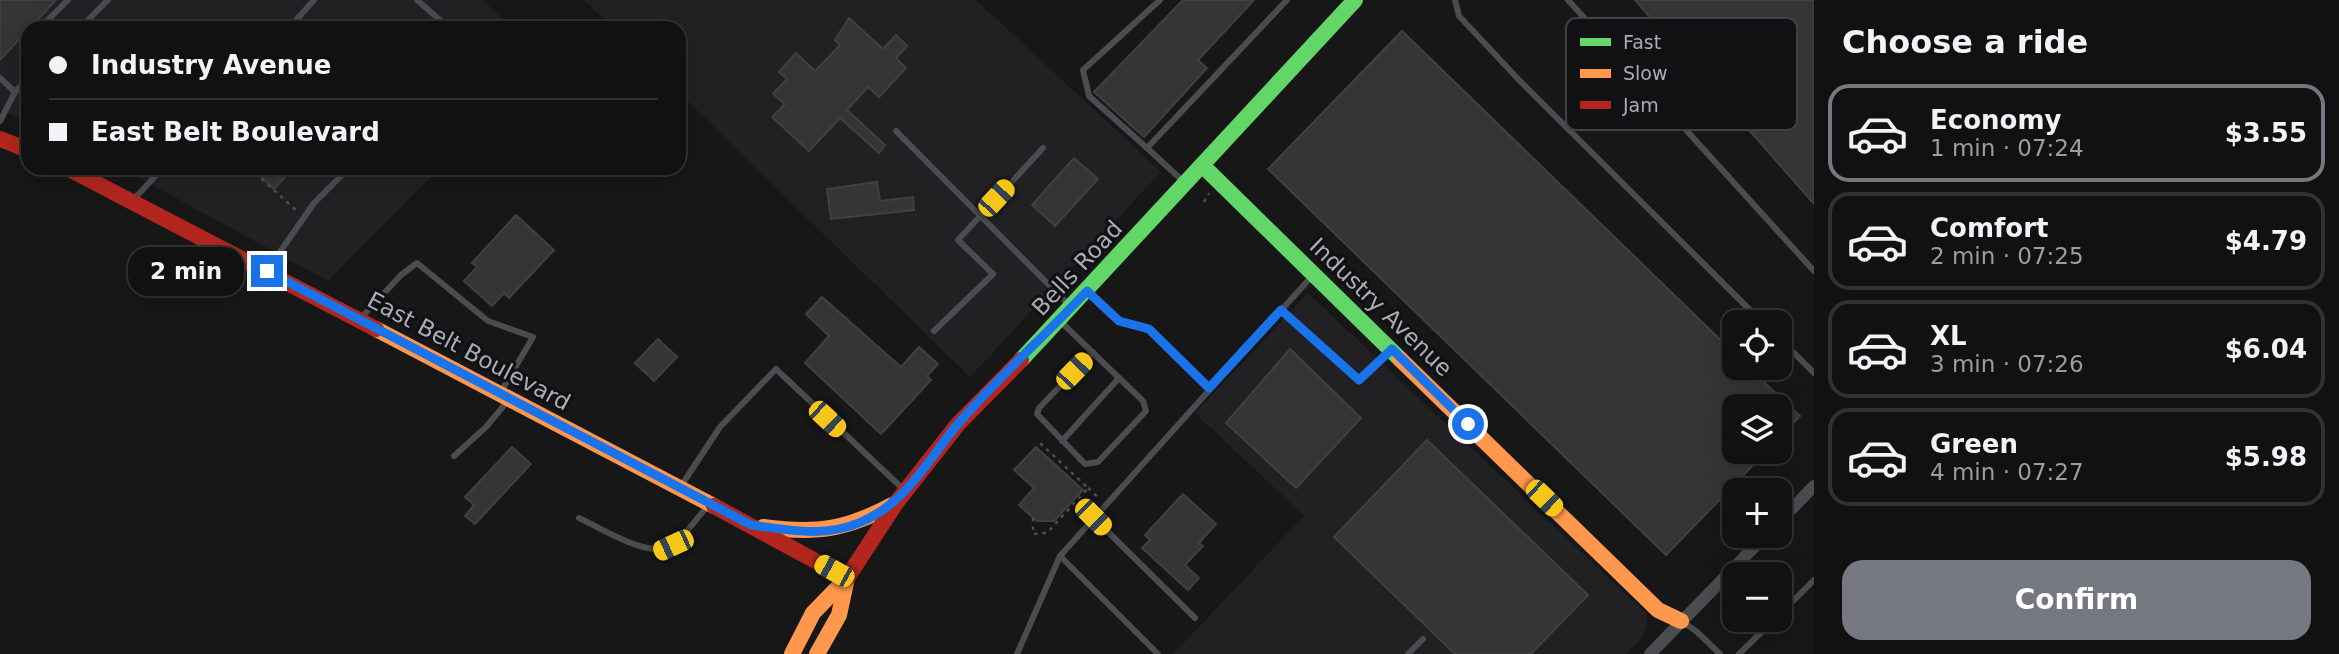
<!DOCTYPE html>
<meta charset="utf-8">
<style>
:root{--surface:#111;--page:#1a1a1a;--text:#f1f3f6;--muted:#9c9d9f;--line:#303131;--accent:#757880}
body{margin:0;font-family:"DejaVu Sans",sans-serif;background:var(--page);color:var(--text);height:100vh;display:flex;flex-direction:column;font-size:26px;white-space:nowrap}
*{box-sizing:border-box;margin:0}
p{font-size:23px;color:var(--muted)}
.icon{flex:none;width:38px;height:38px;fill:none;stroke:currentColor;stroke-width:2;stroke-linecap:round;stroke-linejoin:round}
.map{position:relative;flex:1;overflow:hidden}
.sheet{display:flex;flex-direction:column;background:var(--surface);width:525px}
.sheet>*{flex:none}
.guide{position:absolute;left:21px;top:21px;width:665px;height:154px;border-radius:21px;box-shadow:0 7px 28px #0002,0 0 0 2px var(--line);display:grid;align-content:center;height:154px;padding:0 28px;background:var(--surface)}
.controls{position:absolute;left:1722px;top:310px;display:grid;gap:14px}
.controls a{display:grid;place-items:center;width:70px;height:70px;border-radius:14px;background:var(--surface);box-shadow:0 7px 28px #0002,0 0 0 2px var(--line);font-size:35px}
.end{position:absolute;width:32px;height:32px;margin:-16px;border:9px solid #1a73e8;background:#fff;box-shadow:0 0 0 4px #fff}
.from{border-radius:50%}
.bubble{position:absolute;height:49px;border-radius:21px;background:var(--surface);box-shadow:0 7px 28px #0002,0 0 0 2px var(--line);font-size:23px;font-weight:800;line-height:49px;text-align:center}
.car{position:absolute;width:21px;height:42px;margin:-21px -10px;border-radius:9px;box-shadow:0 0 5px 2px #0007;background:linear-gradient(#f5c518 24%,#345 0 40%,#f5c518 0 76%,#345 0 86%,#f5c518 0)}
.guide b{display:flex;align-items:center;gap:24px;height:66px;font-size:26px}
.guide b+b{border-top:2px solid var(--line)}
.guide i{width:18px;height:18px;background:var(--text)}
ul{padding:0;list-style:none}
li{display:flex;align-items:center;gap:21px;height:98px;margin:0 14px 10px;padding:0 14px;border:4px solid var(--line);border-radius:21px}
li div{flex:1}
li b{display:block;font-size:26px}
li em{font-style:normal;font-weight:800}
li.on{border-color:var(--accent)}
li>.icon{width:63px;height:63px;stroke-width:1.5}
h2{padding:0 28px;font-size:32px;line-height:84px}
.cta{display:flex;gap:14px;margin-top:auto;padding:14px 28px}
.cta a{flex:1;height:80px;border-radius:21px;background:var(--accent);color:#fff;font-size:28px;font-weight:800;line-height:80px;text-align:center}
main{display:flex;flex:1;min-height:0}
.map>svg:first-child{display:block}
</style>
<main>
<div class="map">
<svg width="1814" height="654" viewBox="0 0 1814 654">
<rect width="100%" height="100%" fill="#171717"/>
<g fill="#212123">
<polygon points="0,0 483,0 514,28 28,28 28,122 0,110"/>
<polygon points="584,0 976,0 1161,172 970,377 679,93 679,28 613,28"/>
<polygon points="121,168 440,168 328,281"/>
<polygon points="1308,293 1646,613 1647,623 1643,637 1626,654 1173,654 1304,516 1195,413"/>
</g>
<g fill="#353536" stroke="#3f4043" stroke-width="2">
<polygon points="0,0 56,0 0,60"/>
<polygon points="1183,0 1254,0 1198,60 1207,68 1144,137 1094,92"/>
<polygon points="1635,0 1814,0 1814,204 1721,98"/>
<polygon points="849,18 883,49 896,35 907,46 896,58 906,68 879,97 868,87 847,110 885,145 879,153 840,118 809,151 772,117 785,104 773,94 787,79 779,72 796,53 815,71 840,45 835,40"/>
<polygon points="1402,31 1734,353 1734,368 1749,368 1800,416 1780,437 1780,406 1734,406 1734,452 1766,452 1666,555 1268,169"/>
<polygon points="1074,158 1098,179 1055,226 1032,205"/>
<polygon points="252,168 293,168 274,189"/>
<polygon points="877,182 880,201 913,197 914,210 831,219 827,189"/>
<polygon points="516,215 554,250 509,298 504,293 492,306 464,281 477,267 472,263"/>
<polygon points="822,297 901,367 919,347 938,364 927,376 931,380 881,434 805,363 829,336 806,314"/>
<polygon points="658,339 677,357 654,381 635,363"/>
<polygon points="1290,349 1361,418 1296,488 1226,423"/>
<polygon points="1427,440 1588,595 1531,654 1455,654 1334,537"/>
<polygon points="512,447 531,464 475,524 465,516 474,505 465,497"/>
<polygon points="1036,447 1083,490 1054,521 1037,521 1019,505 1034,488 1014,470"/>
<polygon points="1183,494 1216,524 1199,543 1203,546 1185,565 1199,578 1188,590 1142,548 1150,540 1145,535"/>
</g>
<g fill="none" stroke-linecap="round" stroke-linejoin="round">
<g stroke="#4d4e52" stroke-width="2.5" stroke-dasharray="3.5 5" stroke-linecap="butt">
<polyline points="255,173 297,211"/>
<polyline points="1204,202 1209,193"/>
<polyline points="1088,488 1100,499"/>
<polyline points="1033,518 1033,534 1047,533 1088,488 1040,443"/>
</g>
<g stroke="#4b4c50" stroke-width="6">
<polyline points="417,0 449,28"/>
<polyline points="1455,0 1459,16 1520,81 1762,322"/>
<polyline points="1568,0 1814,271"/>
<polyline points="40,28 68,0"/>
<polyline points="80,28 108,0"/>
<polyline points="289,28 314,0"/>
<polyline points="0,78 15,92 0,121"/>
<polyline points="15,92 28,78"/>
<polyline points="896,131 1070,306"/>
<polyline points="1147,148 1089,96 1083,70 1160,0"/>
<polyline points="1184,182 1147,148 1287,0"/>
<polyline points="133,200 163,168"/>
<polyline points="268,269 314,203 349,168"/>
<polyline points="1090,293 1119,321 1148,329 1209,388"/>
<polyline points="1281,310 1359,380 1390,350"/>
<polyline points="361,318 401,275 417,263 488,321 533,337 502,390"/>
<path d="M1061 322C1088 348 1116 375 1143 401L1146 411 1098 462 1085 464 1037 414 1039 408 1093 352"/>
<polyline points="934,331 993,274 958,240 1043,148"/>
<polyline points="1780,339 1814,373"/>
<polyline points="1062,441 1119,378"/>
<polyline points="454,456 486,427 506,403"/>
<polyline points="681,486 720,427 776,369 902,488"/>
<polyline points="1093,517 1195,618"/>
<path d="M579 518C601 528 649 559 671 546 685 537 697 517 709 505"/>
<polyline points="1060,556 1158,654"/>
<polyline points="1780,614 1814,580"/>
<polyline points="1683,622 1696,631 1720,654"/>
<polyline points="1017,654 1060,556 1313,275"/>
<polyline points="1408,654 1423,639"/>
<polyline points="1739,654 1774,620"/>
</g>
<g stroke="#4b4c50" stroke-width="12">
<polyline points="1780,521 1814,486"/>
<polyline points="1650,654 1765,536"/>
</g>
<g stroke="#63d668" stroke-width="16">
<polyline points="1203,166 1400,359"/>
<polyline points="1021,360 1355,0"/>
</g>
<g stroke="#ff974d" stroke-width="16">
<polyline points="376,329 714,506"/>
<polyline points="1400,359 1658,610 1681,621"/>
<path d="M763 527C817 534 846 530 894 504"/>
<polyline points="792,654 813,613 847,578"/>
<polyline points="817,654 839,615 847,578"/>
</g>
<g stroke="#b3261e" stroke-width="16">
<polyline points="0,139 28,150"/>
<polyline points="67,168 376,329"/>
<polyline points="714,506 847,578 896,503 958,424 1021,360"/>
</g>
</g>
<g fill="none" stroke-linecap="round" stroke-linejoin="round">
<path stroke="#1a73e8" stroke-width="9" d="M267 271 751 525C789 530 825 538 861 522 906 503 927 461 957 425 997 378 1045 336 1087 291L1119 321 1149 329 1209 388 1281 310 1359 380 1392 349 1468 424"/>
</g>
<g text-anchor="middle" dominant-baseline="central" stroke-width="6" stroke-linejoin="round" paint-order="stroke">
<g font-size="23" fill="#a8adb8" stroke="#111113">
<text transform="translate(1077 268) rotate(-47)">Bells Road</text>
<text transform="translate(1381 307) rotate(44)">Industry Avenue</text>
<text transform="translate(469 351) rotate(28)">East Belt Boulevard</text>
</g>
</g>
<rect x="1566" y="18" width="231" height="112" rx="10" fill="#111113" stroke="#3e4045" stroke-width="2"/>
<rect x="1580" y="38" width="31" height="8" fill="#63d668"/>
<rect x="1580" y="69" width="31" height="9" fill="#ff974d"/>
<rect x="1580" y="101" width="31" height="8" fill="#b3261e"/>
<g font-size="19" fill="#a8adb8">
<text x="1623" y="49">Fast</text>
<text x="1623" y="80">Slow</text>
<text x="1623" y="112">Jam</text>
</g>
</svg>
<div class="controls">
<a><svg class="icon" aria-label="locate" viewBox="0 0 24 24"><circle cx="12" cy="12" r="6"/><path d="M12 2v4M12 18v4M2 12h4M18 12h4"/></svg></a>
<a><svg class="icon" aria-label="layers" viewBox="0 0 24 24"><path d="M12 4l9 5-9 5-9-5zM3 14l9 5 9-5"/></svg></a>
<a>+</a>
<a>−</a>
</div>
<i class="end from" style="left:1468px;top:424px"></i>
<i class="end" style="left:267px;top:271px"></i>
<div class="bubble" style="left:128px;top:247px;width:116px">2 min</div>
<i class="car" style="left:996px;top:198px;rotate:43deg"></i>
<i class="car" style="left:1074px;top:371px;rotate:44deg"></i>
<i class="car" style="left:827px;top:419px;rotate:133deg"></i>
<i class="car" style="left:1544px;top:498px;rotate:134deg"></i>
<i class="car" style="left:1093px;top:517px;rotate:135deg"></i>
<i class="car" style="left:673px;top:545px;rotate:245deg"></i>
<i class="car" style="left:834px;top:571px;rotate:299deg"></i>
<div class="guide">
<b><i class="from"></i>Industry Avenue</b>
<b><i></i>East Belt Boulevard</b>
</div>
</div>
<section class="sheet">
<h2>Choose a ride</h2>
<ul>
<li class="on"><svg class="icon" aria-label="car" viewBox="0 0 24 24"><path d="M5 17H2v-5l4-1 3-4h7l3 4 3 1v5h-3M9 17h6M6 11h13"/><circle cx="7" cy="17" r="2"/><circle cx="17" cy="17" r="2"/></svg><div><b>Economy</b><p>1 min · 07:24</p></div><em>$3.55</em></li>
<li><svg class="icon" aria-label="car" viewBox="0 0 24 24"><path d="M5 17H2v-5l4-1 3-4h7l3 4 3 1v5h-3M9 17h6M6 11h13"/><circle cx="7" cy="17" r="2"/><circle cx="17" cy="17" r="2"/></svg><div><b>Comfort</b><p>2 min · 07:25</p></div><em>$4.79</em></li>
<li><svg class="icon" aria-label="car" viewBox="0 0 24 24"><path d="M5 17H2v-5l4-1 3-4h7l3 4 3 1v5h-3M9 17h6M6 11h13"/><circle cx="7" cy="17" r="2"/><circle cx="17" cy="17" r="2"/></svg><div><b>XL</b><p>3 min · 07:26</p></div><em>$6.04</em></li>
<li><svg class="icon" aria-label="car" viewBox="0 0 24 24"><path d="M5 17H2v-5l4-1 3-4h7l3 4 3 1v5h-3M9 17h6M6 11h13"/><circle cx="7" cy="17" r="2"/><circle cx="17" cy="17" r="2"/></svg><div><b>Green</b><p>4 min · 07:27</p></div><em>$5.98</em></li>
</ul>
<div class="cta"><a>Confirm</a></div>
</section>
</main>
